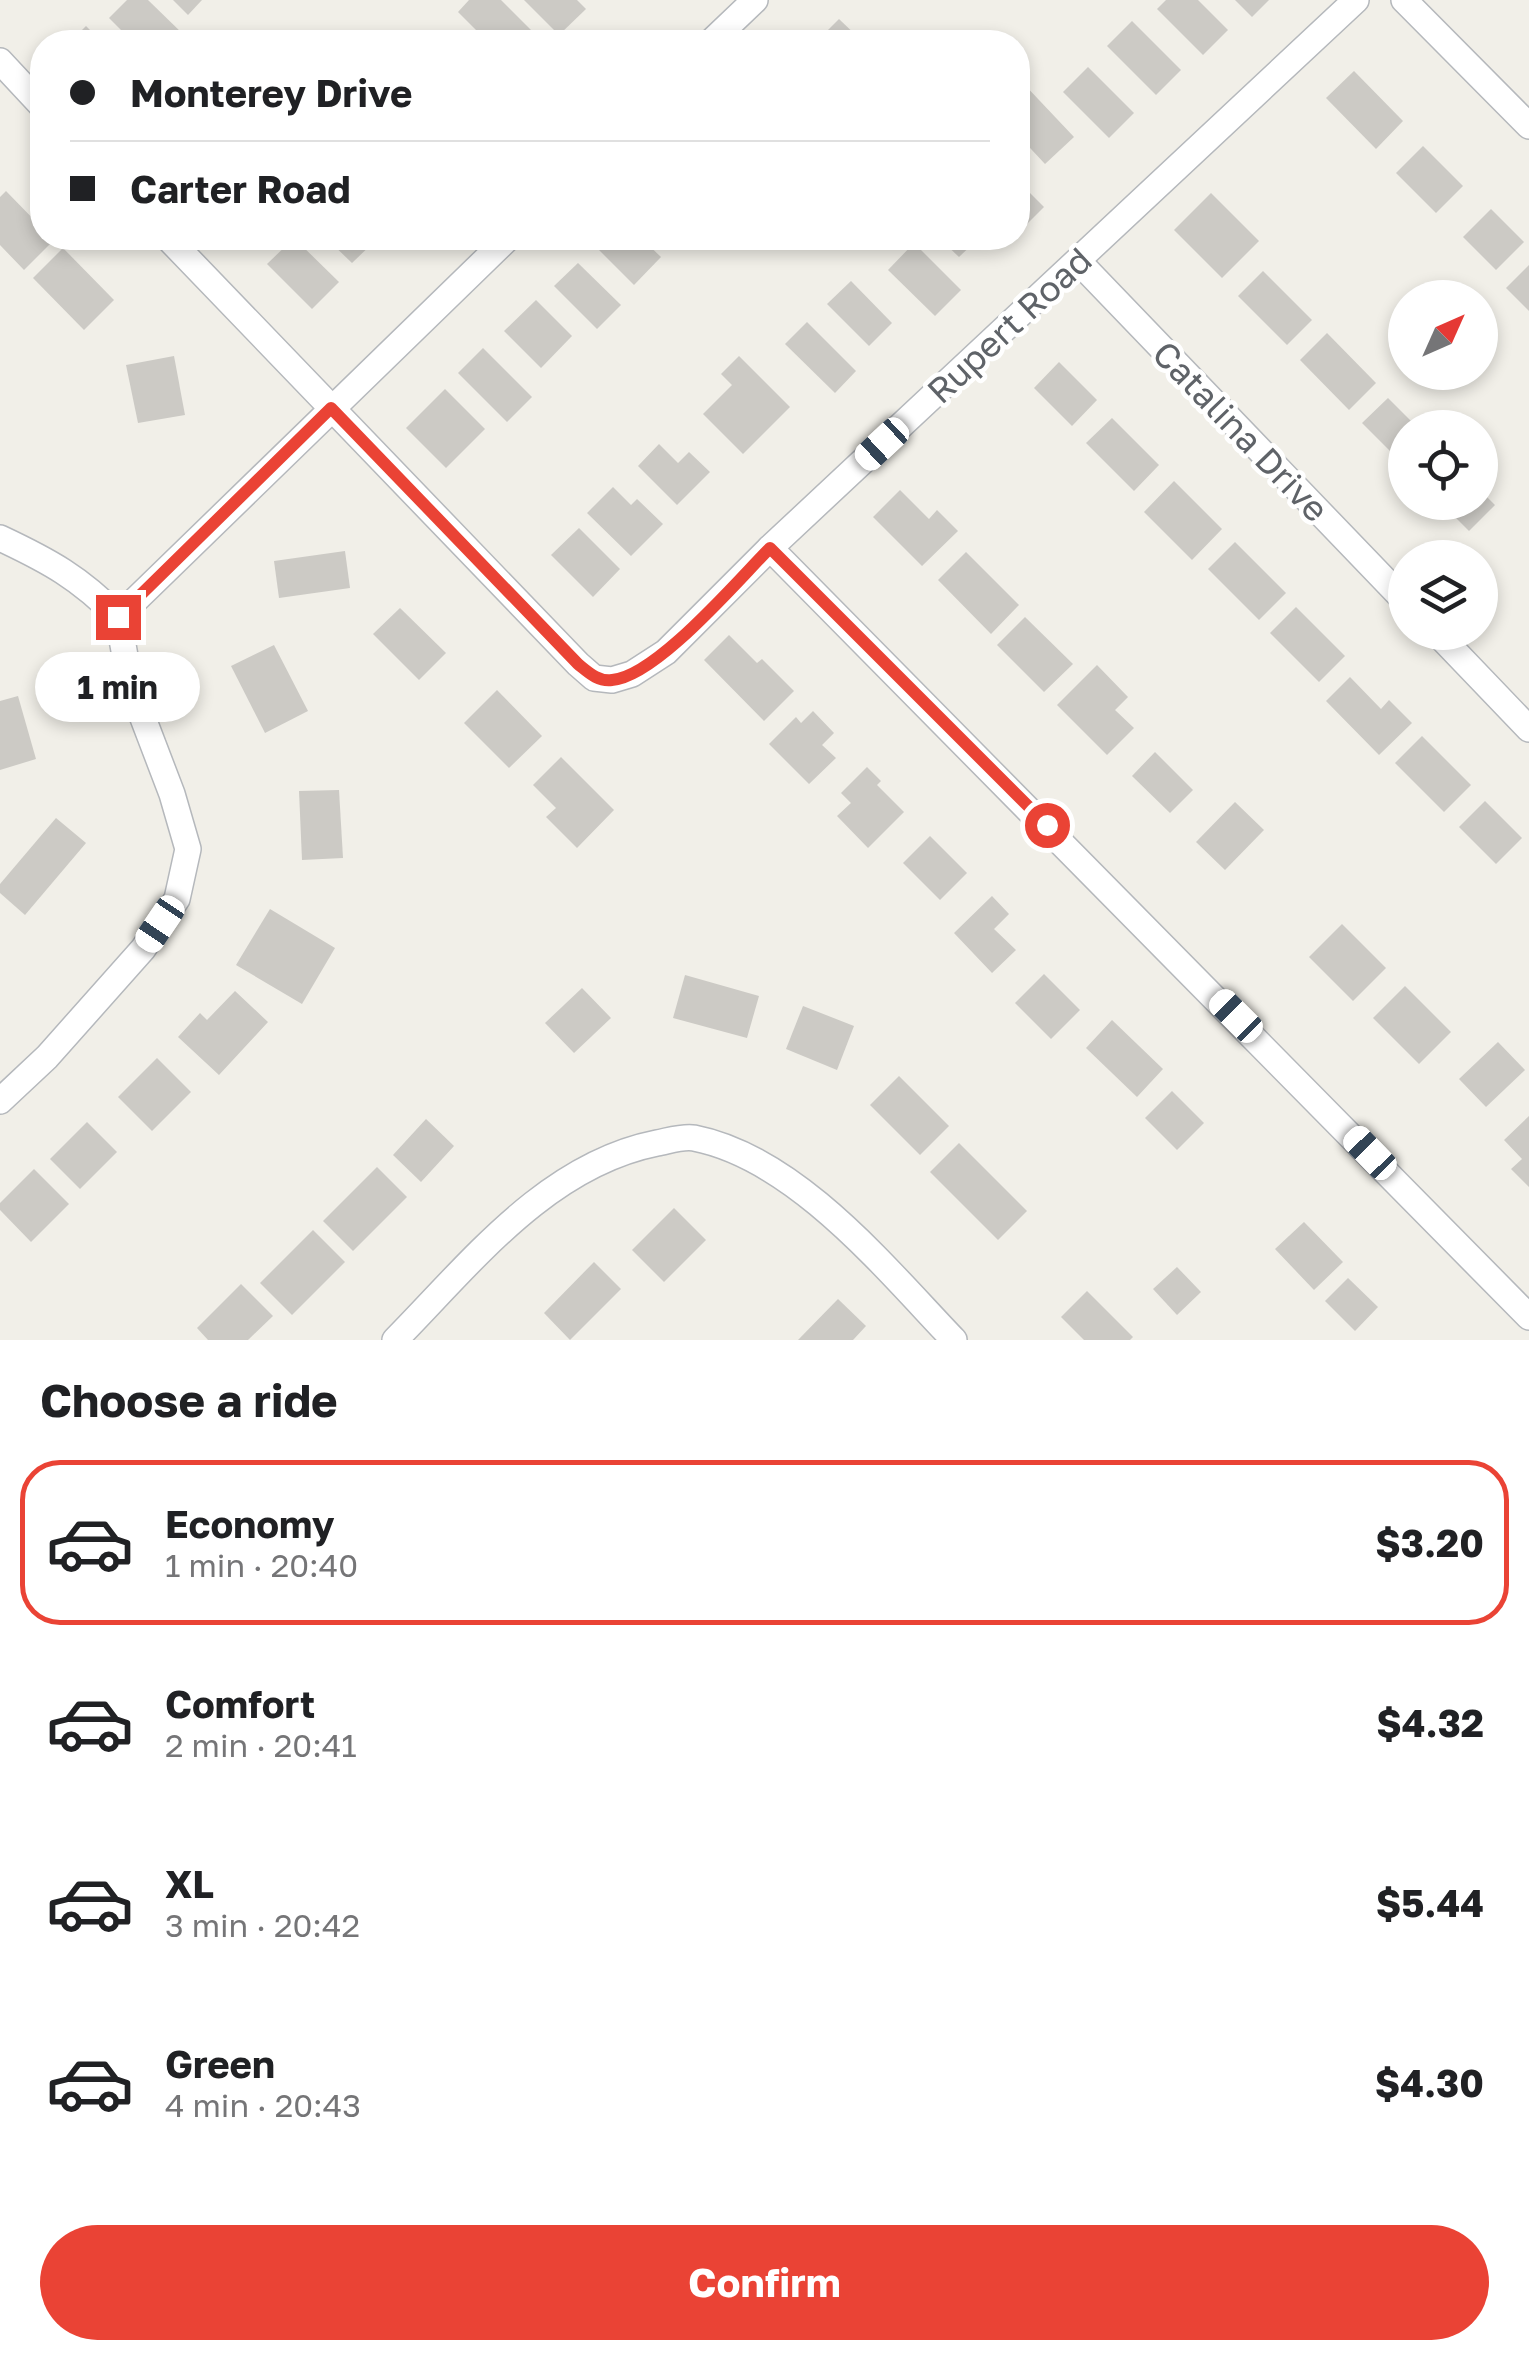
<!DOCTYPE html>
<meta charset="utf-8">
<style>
:root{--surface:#fff;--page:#f6f6f6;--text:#202124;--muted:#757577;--line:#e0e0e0;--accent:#ea4335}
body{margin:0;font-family:"Golos Text",sans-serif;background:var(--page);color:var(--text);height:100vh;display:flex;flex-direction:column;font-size:38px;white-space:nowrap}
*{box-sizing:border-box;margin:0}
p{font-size:32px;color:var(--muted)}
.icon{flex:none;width:55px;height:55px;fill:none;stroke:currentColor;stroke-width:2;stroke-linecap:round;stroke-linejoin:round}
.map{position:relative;height:1340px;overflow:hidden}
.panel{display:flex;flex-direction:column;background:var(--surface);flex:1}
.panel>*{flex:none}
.top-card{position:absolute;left:30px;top:30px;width:1000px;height:220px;border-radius:40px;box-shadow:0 5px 15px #0003;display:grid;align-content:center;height:220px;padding:0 40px;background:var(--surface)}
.needle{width:65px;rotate:45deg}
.tools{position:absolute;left:1388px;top:280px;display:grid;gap:20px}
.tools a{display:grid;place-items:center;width:110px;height:110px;border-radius:50%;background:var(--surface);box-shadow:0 5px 15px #0003;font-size:50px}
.end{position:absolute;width:45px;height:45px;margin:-22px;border:12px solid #ea4335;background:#fff;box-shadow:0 0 0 5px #fff}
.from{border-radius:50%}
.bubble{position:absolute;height:70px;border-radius:35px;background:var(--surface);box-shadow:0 5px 15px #0003;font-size:32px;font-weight:700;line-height:70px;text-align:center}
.car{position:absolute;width:30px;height:60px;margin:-30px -15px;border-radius:12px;box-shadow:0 0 8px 2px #0007;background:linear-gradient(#fff 24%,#345 0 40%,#fff 0 76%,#345 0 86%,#fff 0)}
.top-card b{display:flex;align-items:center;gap:35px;height:95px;font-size:38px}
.top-card b+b{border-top:2px solid var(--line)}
.top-card i{width:25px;height:25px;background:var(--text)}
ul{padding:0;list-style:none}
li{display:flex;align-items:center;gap:30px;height:165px;margin:0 20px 15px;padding:0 20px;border:5px solid transparent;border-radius:40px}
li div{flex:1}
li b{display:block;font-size:38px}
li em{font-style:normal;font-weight:700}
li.current{border-color:var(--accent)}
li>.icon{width:90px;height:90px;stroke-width:1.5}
h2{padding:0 40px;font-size:45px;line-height:120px}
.cta{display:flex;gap:20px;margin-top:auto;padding:20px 40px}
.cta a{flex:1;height:115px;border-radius:60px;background:var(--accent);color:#fff;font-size:40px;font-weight:700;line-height:115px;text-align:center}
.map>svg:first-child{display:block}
</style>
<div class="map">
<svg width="1529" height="1340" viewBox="0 0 1529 1340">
<rect width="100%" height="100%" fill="#f1efe8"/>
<g fill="#cccac5">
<polygon points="127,0 148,0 185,36 179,42 133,42 109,18"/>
<polygon points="173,0 202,0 188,15"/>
<polygon points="469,0 501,0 532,31 520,42 488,42 458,12"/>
<polygon points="524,0 577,0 586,9 559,35"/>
<polygon points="1166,0 1198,0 1228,30 1203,55 1157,9"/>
<polygon points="1235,0 1269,0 1252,17"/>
<polygon points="839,19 863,42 816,42"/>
<polygon points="1132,21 1181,70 1156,95 1107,46"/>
<polygon points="86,26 102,42 70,42"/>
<polygon points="1088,67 1134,113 1109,138 1063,92"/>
<polygon points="1354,71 1403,121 1376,149 1326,98"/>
<polygon points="1022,82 1074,137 1045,164 1018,135 1018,86"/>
<polygon points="1423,146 1463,186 1436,213 1396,173"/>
<polygon points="1018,181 1044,207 1022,229 1018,225"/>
<polygon points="6,191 42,228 42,238 54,240 24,270 0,245 0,197"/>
<polygon points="1211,193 1259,241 1222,278 1174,230"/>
<polygon points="1491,209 1524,242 1496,270 1463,237"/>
<polygon points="294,238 339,282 312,309 267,264"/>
<polygon points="326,238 378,238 352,263"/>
<polygon points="599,238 641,238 661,257 634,285 593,244"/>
<polygon points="939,238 979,238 959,257"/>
<polygon points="914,243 961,290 935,316 888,270"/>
<polygon points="63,248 114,300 84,330 33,278"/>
<polygon points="578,263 621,305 597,329 554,286"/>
<polygon points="1529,265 1529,311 1506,288"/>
<polygon points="1263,271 1312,320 1287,345 1238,296"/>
<polygon points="851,281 892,323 869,346 827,304"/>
<polygon points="536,300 572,336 541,368 504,331"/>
<polygon points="807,322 856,371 835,393 785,344"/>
<polygon points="1327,333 1376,383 1349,410 1300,360"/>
<polygon points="483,348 532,397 507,422 458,373"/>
<polygon points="174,356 185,415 138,423 126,365"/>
<polygon points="739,356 790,407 743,454 703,414 732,385 721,374"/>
<polygon points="1059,362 1097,400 1072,426 1034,388"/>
<polygon points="445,389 485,429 446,468 406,428"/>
<polygon points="1388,398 1418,428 1405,428 1405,466 1362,423"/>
<polygon points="1112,418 1159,465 1134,491 1086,443"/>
<polygon points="659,444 678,463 689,452 710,472 677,505 638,466"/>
<polygon points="1174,481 1222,529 1192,560 1144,512"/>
<polygon points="613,487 631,505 637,499 663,524 631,556 587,513"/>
<polygon points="900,490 929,519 937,510 958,531 922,566 873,517"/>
<polygon points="1480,490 1495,505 1469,531 1440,502 1480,502"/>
<polygon points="579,528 620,569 593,597 551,555"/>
<polygon points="1235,542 1286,593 1259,620 1208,569"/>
<polygon points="345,551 350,588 279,598 274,561"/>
<polygon points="966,552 1019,605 991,634 938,580"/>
<polygon points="1296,607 1345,656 1319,682 1270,633"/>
<polygon points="400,608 446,653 419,680 373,634"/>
<polygon points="1025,617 1073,664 1044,692 997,645"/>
<polygon points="729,635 757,663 762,659 794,691 764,721 704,660"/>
<polygon points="274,645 308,711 265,733 231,666"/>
<polygon points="1097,665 1128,697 1115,710 1134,728 1107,755 1057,705"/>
<polygon points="1350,677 1381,709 1389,700 1412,723 1379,755 1326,701"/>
<polygon points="497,690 542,736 509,768 464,723"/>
<polygon points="18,696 36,759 0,770 0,701"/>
<polygon points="813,711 834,733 822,745 836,758 809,784 769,744 796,717 801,723"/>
<polygon points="1422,736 1471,785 1444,812 1395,763"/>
<polygon points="1155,752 1193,790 1170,813 1132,776"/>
<polygon points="561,757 614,810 577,848 546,817 556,808 533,785"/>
<polygon points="867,767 881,781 877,785 904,812 868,848 837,816 851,803 841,793"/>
<polygon points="339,790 343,858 302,860 299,791"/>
<polygon points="1485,801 1522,838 1496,864 1459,827"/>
<polygon points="1235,802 1264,830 1225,870 1196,842"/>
<polygon points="56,818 86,843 25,915 0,893 0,884"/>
<polygon points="930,836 967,873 940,900 903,863"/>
<polygon points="992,896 1009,914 994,929 1016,950 992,973 954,933"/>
<polygon points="270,909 335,948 302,1004 236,965"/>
<polygon points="1342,924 1386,968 1353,1001 1309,957"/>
<polygon points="1044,974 1080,1010 1051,1039 1015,1003"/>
<polygon points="685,975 759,996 747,1038 673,1018"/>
<polygon points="1405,986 1451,1032 1419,1064 1373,1018"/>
<polygon points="582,988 611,1018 574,1053 545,1023"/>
<polygon points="235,991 268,1022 219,1075 178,1037 200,1013 207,1020"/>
<polygon points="803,1006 854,1026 837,1070 786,1049"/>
<polygon points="1112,1020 1163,1069 1137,1097 1086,1048"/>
<polygon points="1498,1042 1525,1070 1486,1107 1459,1079"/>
<polygon points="157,1058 191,1092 152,1131 118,1097"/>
<polygon points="899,1076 949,1126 920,1155 870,1105"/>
<polygon points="1172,1091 1204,1123 1177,1150 1145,1118"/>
<polygon points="1529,1116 1529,1187 1511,1169 1522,1159 1504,1140"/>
<polygon points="426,1119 454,1146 421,1182 393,1155"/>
<polygon points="87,1122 117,1152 80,1189 50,1159"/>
<polygon points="959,1143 1027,1211 998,1240 930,1172"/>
<polygon points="377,1167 407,1197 353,1251 323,1221"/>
<polygon points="34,1169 69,1204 31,1242 0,1210 0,1203"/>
<polygon points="674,1208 706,1240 664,1282 632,1250"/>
<polygon points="1304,1222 1343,1262 1314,1290 1275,1249"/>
<polygon points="313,1230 345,1262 292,1315 260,1283"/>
<polygon points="594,1262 621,1289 570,1340 544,1313"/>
<polygon points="1177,1267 1201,1292 1177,1315 1153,1289"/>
<polygon points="1348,1278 1378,1307 1355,1331 1325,1301"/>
<polygon points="241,1284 273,1316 248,1340 208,1340 197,1328"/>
<polygon points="1087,1291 1133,1337 1130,1340 1084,1340 1061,1317"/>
<polygon points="838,1299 866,1326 853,1340 798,1340"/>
</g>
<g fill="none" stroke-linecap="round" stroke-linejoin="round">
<g stroke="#b5b8bc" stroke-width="28">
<g id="street">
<polyline points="1404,0 1529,126"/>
<polyline points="711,42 755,0"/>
<polyline points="0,61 42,106"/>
<polyline points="168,238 578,664 594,678 612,680 632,674 666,652 770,548 1356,0"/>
<polyline points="1078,261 1405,601"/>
<path d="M0 538C49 561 80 578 118 617"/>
<polyline points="770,548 1529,1317"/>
<polyline points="118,617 508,238"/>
<polyline points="1436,632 1529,729"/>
<polyline points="0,1101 47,1057 143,949 177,899 188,849 172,794 130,684 118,617"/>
<path d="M395 1340C470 1264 546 1165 657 1143 668 1141 683 1136 694 1138 796 1158 885 1268 954 1340"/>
</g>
</g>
<use href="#street" stroke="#fff" stroke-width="25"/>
</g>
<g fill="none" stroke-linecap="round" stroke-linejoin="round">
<path stroke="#ea4335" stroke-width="12" d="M118 617 331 408 578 664C588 672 598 682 612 680 656 677 738 580 770 548L1047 825"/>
</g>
<g text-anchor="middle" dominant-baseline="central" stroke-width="9" stroke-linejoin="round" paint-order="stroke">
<g font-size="35" fill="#5f6368" stroke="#fff">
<text transform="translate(1009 325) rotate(-43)">Rupert Road</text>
<text transform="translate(1241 431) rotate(46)">Catalina Drive</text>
</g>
</g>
</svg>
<div class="tools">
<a><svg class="needle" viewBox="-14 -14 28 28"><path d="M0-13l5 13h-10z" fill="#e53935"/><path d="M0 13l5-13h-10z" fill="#757577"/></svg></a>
<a><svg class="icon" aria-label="locate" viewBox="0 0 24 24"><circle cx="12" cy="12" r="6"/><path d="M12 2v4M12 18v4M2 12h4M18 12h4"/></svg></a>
<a><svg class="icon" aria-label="layers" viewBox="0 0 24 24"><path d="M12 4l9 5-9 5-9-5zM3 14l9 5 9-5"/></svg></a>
</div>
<i class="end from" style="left:1047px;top:825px"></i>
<i class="end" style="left:118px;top:617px"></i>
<div class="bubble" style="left:35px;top:652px;width:165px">1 min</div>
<i class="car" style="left:882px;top:444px;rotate:227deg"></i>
<i class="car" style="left:160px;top:924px;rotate:214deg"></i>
<i class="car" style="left:1236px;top:1016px;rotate:315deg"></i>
<i class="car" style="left:1370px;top:1153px;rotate:316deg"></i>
<div class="top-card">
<b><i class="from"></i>Monterey Drive</b>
<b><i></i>Carter Road</b>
</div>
</div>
<section class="panel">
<h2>Choose a ride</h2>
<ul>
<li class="current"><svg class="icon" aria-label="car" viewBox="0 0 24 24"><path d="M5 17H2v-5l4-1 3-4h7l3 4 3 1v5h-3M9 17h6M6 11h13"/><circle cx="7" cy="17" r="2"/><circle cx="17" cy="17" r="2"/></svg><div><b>Economy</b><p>1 min · 20:40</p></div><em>$3.20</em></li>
<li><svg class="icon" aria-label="car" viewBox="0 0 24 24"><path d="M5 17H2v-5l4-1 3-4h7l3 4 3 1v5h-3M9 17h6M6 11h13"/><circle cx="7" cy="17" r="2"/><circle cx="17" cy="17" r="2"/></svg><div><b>Comfort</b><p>2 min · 20:41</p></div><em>$4.32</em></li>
<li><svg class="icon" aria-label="car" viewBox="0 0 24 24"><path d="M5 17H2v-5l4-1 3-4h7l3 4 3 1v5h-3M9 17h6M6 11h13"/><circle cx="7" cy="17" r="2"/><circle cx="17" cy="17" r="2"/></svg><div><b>XL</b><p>3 min · 20:42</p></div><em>$5.44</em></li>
<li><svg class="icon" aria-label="car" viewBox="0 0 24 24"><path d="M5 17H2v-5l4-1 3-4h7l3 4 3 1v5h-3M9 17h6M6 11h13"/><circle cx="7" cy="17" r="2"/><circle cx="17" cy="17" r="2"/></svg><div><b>Green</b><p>4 min · 20:43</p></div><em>$4.30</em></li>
</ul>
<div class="cta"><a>Confirm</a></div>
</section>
